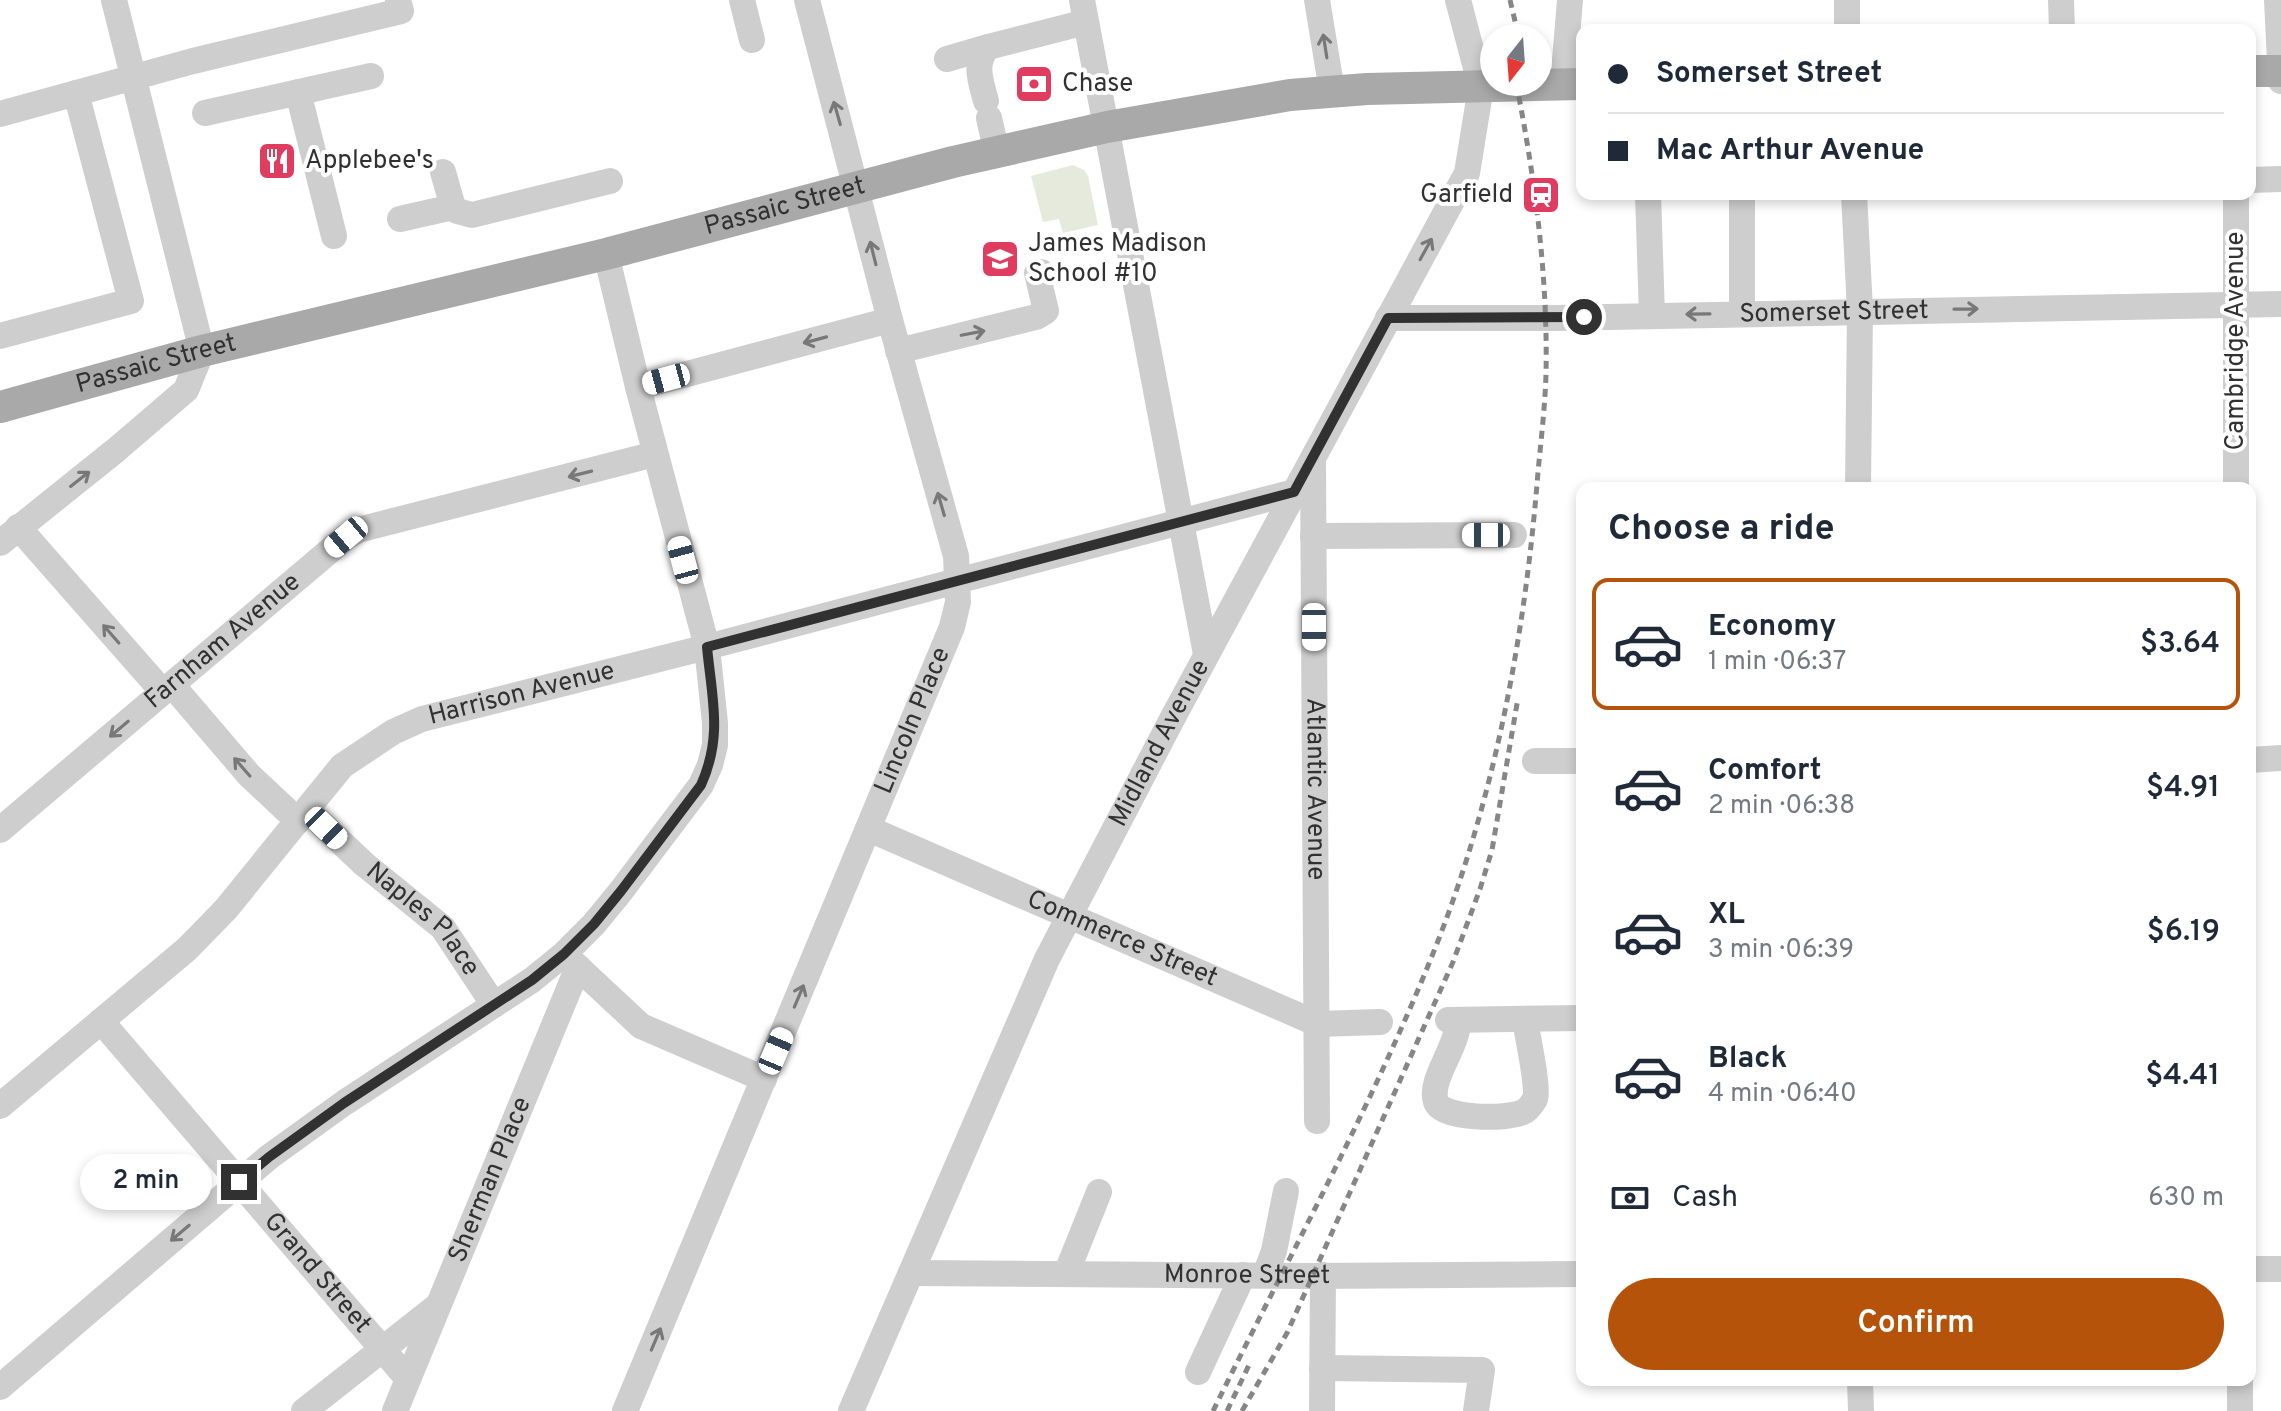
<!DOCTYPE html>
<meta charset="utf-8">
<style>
:root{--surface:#fff;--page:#f6f6f7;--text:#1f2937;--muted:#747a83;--line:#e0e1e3;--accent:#b45309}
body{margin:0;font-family:Overpass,sans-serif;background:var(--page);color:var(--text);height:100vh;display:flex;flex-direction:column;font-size:30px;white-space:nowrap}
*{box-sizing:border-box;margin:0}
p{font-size:26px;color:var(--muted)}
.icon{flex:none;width:44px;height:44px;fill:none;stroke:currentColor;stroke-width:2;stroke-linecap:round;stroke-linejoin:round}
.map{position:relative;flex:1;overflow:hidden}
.panel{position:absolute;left:1576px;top:482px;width:680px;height:904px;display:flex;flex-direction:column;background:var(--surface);border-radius:16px;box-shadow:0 4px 12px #0003}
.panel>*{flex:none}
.hud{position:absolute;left:1576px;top:24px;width:680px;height:176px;border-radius:16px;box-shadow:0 4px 12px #0003;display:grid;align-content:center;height:176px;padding:0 32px;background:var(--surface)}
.needle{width:52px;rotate:197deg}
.controls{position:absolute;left:1480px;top:24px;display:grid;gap:16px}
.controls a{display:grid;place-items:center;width:72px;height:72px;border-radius:50%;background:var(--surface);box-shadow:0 4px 12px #0003;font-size:40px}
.end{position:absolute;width:36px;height:36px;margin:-18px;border:10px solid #313131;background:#fff;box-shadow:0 0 0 4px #fff}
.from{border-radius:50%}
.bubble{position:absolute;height:56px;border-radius:28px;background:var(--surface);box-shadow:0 4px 12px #0003;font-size:26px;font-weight:600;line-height:56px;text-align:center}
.car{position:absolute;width:24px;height:48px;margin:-24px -12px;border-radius:10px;box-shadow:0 0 6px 2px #0007;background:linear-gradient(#fff 24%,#345 0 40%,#fff 0 76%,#345 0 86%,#fff 0)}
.hud b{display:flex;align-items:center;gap:28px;height:76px;font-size:30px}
.hud b+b{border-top:2px solid var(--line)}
.hud i{width:20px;height:20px;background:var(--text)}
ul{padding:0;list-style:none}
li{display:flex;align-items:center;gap:24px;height:132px;margin:0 16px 12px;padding:0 16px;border:4px solid transparent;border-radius:16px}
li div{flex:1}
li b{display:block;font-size:30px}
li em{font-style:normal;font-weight:600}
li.active{border-color:var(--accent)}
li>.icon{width:72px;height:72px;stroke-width:1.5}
h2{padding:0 32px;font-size:36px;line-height:96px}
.pay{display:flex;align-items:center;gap:20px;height:88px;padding:0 32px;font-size:30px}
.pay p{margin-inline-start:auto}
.button{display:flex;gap:16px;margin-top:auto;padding:16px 32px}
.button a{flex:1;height:92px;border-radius:48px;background:var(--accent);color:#fff;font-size:32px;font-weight:600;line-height:92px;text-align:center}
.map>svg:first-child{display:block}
</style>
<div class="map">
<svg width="2281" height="1411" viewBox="0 0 2281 1411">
<rect width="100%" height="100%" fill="#fff"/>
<polygon fill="#e6eadd" points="1073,165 1084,170 1088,176 1098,225 1063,233 1059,219 1043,222 1031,176"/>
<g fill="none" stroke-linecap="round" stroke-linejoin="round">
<g stroke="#cecece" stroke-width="26">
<polyline points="742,0 752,40"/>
<polyline points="1082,0 1206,654"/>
<polyline points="1317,0 1332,91"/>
<polyline points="1847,0 1847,30"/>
<polyline points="2061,0 2062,30"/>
<polyline points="2277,0 2281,81"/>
<polyline points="947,59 988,47"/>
<polyline points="1563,85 1570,0"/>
<polyline points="298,92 334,236"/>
<path d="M986 101C981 82 973 63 988 47L1086 22"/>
<polyline points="205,113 371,76"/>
<polyline points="0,114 193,61 401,11 398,0"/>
<polyline points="989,118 997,153"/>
<polyline points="2250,180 2281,179"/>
<polyline points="1648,194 1652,315"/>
<polyline points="1742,194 1742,313"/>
<polyline points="1854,194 1860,310 1858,488"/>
<polyline points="2236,194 2236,488"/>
<polyline points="453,207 457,211 472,215 610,181"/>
<polyline points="400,219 453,207 443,172"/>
<path id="s1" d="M1388 318H1556L2281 304"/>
<polyline points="0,336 131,301 76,93"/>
<polyline points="898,351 1036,317 1046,311 1037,273 1041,272"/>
<polyline points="638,387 890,320"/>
<path id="s2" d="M1313 461 1317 1121"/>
<polyline points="18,527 163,692"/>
<polyline points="1313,536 1514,535"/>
<polyline points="0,543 116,450 186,390 202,351 114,0"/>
<polyline points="172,685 249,775 298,821"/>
<polyline points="2250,760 2281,758"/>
<polyline points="1535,761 1582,761"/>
<path id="s3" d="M307 810 364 864 443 928 494 1005"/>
<path id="s4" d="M869 829 1318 1024 1380 1022"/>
<path id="s5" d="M0 830 346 537 358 530 655 454"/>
<polyline points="566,956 641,1026 764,1079"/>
<polyline points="1448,1020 1582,1018"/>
<path d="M1458 1020C1459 1046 1428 1080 1436 1102 1442 1119 1507 1120 1523 1112 1528 1110 1532 1104 1535 1099 1539 1087 1527 1035 1525 1019"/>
<path id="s6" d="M101 1021 408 1379"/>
<path id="s7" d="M0 1106 187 949 226 909 342 766 393 732 422 719 707 647 1294 492"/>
<polyline points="2250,1269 2281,1269"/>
<path id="s8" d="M911 1273 1313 1276 1582 1274"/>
<polyline points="1066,1274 1099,1192"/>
<polyline points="1265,1275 1274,1251 1286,1191"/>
<polyline points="1322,1368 1482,1370 1476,1411"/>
<polyline points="1198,1372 1243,1275"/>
<polyline points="1860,1380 1861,1411"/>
<polyline points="2240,1380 2240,1411"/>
<polyline points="0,1387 269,1157 344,1103 532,980 564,954 594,924 621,891 701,785 710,765 715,745 715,723 707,647 638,387 606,254"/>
<polyline points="304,1411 436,1307"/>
<path id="s9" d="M395 1411 578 967"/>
<path id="s10" d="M625 1411 952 627 958 602 956 556 890 320 807 0"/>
<path id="s11" d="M851 1411 1047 959 1171 721 1467 173 1481 87 1458 0"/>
<polyline points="1322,1411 1323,1275"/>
</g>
<g stroke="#a9a9a9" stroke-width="32">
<polyline points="2250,71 2281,71"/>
<path id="s12" d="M0 407 202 351 606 254 953 162 1107 127 1290 95 1367 89 1582 84"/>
</g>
<g stroke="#868686" stroke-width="5" stroke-dasharray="8 6" stroke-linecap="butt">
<polyline points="1510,0 1519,38"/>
<path d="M1213 1411C1287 1260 1369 1112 1432 956 1494 803 1525 637 1538 472 1541 440 1545 407 1546 374 1548 277 1535 178 1516 82"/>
<polyline points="1227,1411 1250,1363"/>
<polyline points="1242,1411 1287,1333 1453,962 1480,889 1492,850 1518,698"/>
</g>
</g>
<defs><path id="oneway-shaft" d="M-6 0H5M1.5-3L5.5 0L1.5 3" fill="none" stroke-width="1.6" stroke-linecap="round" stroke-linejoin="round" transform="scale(2)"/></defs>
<g stroke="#787878">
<use href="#oneway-shaft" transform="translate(1325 46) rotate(-99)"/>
<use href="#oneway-shaft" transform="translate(837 113) rotate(-106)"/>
<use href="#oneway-shaft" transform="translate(1426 249) rotate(-61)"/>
<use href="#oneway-shaft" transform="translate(873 253) rotate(-104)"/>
<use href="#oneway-shaft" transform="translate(1966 309) rotate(-1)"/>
<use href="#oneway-shaft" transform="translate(1698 314) rotate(179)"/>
<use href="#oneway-shaft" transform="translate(973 333) rotate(-11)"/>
<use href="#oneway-shaft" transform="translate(815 340) rotate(165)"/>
<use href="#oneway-shaft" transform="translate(580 474) rotate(166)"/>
<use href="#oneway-shaft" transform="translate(80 479) rotate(-38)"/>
<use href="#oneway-shaft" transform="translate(941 504) rotate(-106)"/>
<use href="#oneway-shaft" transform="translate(111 634) rotate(-131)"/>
<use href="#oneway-shaft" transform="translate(119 729) rotate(140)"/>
<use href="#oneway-shaft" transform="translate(242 767) rotate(-131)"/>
<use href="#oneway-shaft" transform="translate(799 996) rotate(-67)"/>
<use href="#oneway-shaft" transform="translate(180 1233) rotate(140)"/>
<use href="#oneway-shaft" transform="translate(656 1339) rotate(-67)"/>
</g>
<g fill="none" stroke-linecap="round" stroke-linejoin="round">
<path stroke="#313131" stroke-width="10" d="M239 1182 269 1157 344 1103 532 980 564 954 594 924 621 891 701 785C723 736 712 699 707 647L1294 492 1388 318 1584 317"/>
</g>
<defs>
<g id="bank-square" transform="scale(2)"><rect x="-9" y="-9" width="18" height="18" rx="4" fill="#e03c5f" stroke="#fff"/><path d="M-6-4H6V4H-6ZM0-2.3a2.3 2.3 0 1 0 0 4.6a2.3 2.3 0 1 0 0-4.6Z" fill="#fff"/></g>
<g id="restaurant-square" transform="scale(2)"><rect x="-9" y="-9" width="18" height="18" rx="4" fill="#e03c5f" stroke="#fff"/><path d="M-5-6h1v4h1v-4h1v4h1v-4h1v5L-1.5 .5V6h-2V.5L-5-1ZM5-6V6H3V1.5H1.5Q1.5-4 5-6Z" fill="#fff"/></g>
<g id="station-square" transform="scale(2)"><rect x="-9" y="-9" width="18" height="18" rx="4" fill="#e03c5f" stroke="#fff"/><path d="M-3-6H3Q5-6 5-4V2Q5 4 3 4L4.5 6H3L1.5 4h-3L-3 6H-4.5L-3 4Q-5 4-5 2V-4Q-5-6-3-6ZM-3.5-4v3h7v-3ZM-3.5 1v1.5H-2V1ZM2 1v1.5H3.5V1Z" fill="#fff"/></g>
<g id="school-square" transform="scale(2)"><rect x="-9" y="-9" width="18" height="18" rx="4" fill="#e03c5f" stroke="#fff"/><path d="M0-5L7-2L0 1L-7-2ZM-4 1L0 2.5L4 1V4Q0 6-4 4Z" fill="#fff"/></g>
</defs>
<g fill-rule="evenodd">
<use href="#bank-square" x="1034" y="84"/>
<use href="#restaurant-square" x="277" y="161"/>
<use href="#station-square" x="1541" y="195"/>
<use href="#school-square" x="1000" y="259"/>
</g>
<g text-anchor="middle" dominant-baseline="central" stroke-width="8" stroke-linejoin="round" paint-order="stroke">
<g font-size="26" fill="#313131" stroke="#fff" text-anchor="start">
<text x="1062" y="84">Chase</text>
<text x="305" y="161">Applebee's</text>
<text x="1513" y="195" text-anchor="end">Garfield</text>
<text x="1028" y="244">James Madison<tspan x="1028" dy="30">School #10</tspan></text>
</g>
<g font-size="26" fill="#313131" stroke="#fff">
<text stroke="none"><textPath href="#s12" startOffset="810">Passaic Street</textPath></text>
<text stroke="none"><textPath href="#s1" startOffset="446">Somerset Street</textPath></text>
<text transform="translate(2236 341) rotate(-90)">Cambridge Avenue</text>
<text stroke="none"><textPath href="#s12" startOffset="162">Passaic Street</textPath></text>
<text stroke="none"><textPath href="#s5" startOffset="292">Farnham Avenue</textPath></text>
<text stroke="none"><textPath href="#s7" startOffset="680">Harrison Avenue</textPath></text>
<text stroke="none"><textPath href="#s10" startOffset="748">Lincoln Place</textPath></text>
<text stroke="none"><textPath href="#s11" startOffset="736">Midland Avenue</textPath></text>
<text stroke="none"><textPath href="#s2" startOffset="328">Atlantic Avenue</textPath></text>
<text stroke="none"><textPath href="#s3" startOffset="160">Naples Place</textPath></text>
<text stroke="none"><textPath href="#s4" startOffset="276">Commerce Street</textPath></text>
<text stroke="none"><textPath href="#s9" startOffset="250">Sherman Place</textPath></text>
<text stroke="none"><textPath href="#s6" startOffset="332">Grand Street</textPath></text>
<text stroke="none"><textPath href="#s8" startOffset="336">Monroe Street</textPath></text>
</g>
</g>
</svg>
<div class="controls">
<a><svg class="needle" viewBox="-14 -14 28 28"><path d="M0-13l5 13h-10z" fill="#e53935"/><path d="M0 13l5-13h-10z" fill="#747a83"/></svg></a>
</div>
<i class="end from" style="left:1584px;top:317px"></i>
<i class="end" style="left:239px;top:1182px"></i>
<div class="bubble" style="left:80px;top:1154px;width:132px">2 min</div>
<i class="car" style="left:666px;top:379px;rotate:255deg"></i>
<i class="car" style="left:1486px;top:535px;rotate:270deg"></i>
<i class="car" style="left:346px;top:537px;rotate:230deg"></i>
<i class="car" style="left:683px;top:560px;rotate:345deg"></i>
<i class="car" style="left:1314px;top:627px;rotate:180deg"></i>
<i class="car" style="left:326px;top:828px;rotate:134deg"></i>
<i class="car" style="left:776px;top:1051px;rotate:23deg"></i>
<div class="hud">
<b><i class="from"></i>Somerset Street</b>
<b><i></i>Mac Arthur Avenue</b>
</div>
<section class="panel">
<h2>Choose a ride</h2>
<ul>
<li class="active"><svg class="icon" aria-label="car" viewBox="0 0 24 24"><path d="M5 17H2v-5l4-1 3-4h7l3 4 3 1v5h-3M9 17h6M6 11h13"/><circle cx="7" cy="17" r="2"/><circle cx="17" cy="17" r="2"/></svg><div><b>Economy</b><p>1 min · 06:37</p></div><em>$3.64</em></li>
<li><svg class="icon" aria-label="car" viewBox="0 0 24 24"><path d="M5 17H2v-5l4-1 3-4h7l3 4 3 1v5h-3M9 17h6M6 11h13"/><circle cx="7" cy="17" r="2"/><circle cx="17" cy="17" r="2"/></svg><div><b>Comfort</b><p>2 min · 06:38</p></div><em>$4.91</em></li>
<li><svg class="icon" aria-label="car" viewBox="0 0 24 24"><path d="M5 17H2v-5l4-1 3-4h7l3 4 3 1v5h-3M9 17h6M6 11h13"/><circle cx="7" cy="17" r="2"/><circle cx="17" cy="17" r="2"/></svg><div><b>XL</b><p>3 min · 06:39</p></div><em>$6.19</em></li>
<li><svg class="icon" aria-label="car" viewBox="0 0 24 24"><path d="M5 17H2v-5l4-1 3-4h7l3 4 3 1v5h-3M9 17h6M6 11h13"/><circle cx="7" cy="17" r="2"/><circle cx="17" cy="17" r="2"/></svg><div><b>Black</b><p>4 min · 06:40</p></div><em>$4.41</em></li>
</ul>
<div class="pay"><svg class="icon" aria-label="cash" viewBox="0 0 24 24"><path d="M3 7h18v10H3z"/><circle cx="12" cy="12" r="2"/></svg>Cash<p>630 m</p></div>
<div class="button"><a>Confirm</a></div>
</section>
</div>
